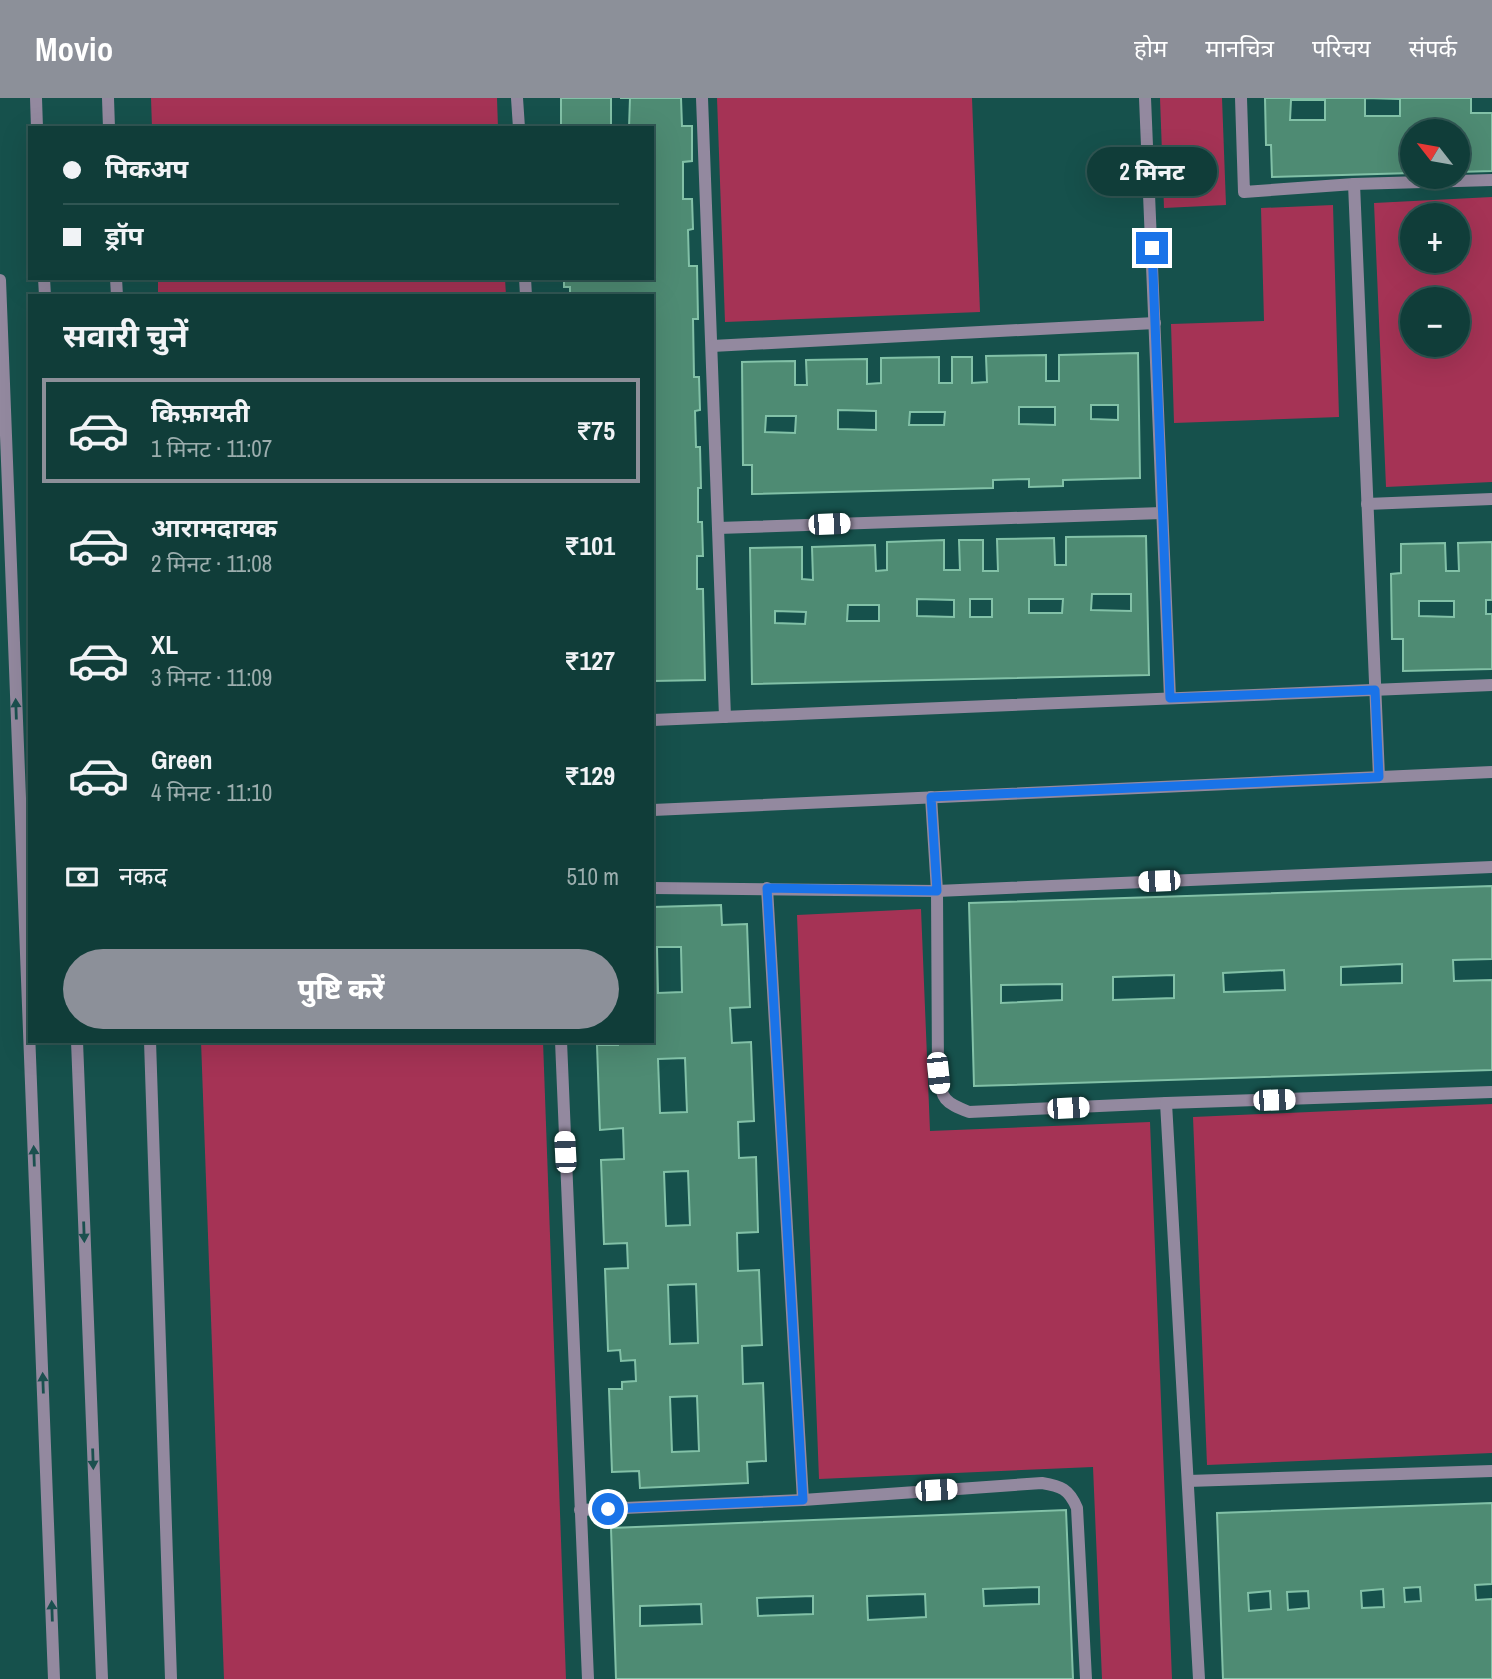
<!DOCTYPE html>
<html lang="hi">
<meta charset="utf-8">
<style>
:root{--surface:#103d39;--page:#1e4844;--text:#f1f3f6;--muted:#9caeae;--line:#305653;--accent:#8c9099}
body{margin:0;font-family:"Archivo Narrow","Noto Sans Devanagari",sans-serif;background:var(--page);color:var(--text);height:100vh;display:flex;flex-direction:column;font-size:26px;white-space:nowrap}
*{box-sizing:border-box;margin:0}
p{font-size:23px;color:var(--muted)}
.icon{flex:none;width:38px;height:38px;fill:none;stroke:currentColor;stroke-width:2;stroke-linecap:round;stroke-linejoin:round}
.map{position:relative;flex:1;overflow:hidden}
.sheet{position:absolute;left:28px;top:196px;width:626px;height:749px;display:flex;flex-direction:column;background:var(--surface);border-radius:0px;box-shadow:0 7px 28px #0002,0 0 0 2px var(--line)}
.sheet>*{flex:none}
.hud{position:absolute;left:28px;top:28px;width:626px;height:154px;border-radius:0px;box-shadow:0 7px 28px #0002,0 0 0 2px var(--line);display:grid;align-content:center;height:154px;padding:0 35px;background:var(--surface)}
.needle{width:46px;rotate:301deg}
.buttons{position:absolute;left:1400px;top:21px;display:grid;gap:14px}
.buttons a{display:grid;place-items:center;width:70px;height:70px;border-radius:50%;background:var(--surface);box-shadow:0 7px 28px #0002,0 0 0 2px var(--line);font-size:35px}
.end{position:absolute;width:32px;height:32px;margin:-16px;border:9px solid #1a73e8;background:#fff;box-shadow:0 0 0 4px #fff}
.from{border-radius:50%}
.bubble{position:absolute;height:49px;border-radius:24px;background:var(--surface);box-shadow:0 7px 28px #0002,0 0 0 2px var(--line);font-size:23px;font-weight:800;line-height:49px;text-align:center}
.car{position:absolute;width:21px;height:42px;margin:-21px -10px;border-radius:9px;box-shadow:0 0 5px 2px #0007;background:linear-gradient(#fff 24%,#345 0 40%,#fff 0 76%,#345 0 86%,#fff 0)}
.hud b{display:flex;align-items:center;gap:24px;height:66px;font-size:26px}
.hud b+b{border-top:2px solid var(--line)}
.hud i{width:18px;height:18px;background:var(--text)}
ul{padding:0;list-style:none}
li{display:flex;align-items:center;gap:21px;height:105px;margin:0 14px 10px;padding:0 21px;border:4px solid transparent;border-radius:0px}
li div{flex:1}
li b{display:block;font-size:26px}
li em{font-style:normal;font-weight:800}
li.on{border-color:var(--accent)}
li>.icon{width:63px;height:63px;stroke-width:1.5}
h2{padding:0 35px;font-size:32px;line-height:84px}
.pay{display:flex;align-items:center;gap:18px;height:77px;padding:0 35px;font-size:26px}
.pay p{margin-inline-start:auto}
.button{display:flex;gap:14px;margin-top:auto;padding:14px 35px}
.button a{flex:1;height:80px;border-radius:42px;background:var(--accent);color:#fff;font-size:28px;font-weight:800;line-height:80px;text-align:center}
header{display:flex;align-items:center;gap:42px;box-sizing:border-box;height:98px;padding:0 35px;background:var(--accent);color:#fff}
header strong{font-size:33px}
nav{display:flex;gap:38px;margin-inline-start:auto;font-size:24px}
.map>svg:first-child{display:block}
</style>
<header>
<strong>Movio</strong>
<nav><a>होम</a><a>मानचित्र</a><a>परिचय</a><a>संपर्क</a></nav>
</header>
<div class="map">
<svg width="1492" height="1581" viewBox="0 0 1492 1581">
<rect width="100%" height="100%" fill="#16514c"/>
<g fill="#a53355" fill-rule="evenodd">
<polygon points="151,0 497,0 498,30 152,30"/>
<polygon points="717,0 972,0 980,214 725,224"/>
<polygon points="1160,0 1222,0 1226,107 1164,110"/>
<path d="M1492 99V384L1386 389 1374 105ZM1412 117H1458V163H1412ZM1458 201V247H1412V201Z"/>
<polygon points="1333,107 1339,319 1174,325 1171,226 1264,223 1261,110"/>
<polygon points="158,180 505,180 506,198 158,198"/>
<polygon points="921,811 930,1033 1150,1024 1172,1581 1102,1581 1093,1369 819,1381 797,817"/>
<polygon points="201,943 543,943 566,1581 224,1581"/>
<polygon points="1492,1006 1492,1355 1207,1367 1193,1019"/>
</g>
<g fill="#4e8b73" stroke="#82c1a7" stroke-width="2" fill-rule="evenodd">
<rect x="561" y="0" width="50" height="30"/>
<polygon points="620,0 681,0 682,28 692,28 692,63 683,64 683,101 692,101 693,131 688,132 689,168 697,168 698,221 693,221 694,279 699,279 700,312 695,313 696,349 700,349 701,390 698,390 698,424 702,424 703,458 697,458 697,491 703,491 705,582 653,583 653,198 570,198 570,189 564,189 564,180 653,180 653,30 629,30 630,0"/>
<path d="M1265 0H1471V15H1492V73L1458 74V33H1412V75L1272 79 1271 47H1266ZM1365 0 1400 1V18H1365ZM1291 2H1325V22H1290Z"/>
<path d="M1138 255 1140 380 1063 382V388L1029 389V381L993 382V390L752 396V367H743L742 264 795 263V287H807L806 262 867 261V286L881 285V260L939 259V285H952V259H972V285L987 284 986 258 1046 257V283H1059V257ZM1091 307H1118V322L1091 321ZM1019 309H1055V327L1019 326ZM838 312 876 313V332L838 331ZM910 314H945L944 327H909ZM766 318H796L795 335 765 334Z"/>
<path d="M1146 438 1149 577 752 586 750 450 802 449V481L813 482 812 449 875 447 876 473 887 472V444L944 442V472H960L959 442H983V473H998L997 441 1054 440 1055 467H1066V439ZM1092 496H1131V513L1091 512ZM917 501 954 502V519L917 518ZM970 501H992V519H970ZM1029 501H1063L1062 515H1029ZM848 507H879V523H847ZM775 513 806 514 805 526 775 525Z"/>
<path d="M1492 444V502H1486V516H1492V571L1403 573V541H1392L1391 476 1401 475V446L1445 445 1446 473H1459L1458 445ZM1419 503H1454V519L1419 518Z"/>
<path d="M1492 788V861L1453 862 1454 883 1492 882V972L974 988 969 805ZM1402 866V885L1341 887V869ZM1284 872 1285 892 1224 894 1223 875ZM1174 877V900L1113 902V879ZM1062 886V902L1001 905V887Z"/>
<path d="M721 807 722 827 747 826 750 909 730 910 732 945 751 944 754 1023 738 1024 739 1060 756 1059 758 1134 737 1135 738 1173 759 1172 762 1247 742 1248 743 1286 763 1285 766 1363 747 1364 748 1385 640 1390 639 1373 612 1374 609 1291H622V1284L636 1283 635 1262 621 1263 620 1252 608 1253 605 1171 628 1170 627 1145 604 1146 601 1062 624 1061 623 1030 600 1032 597 947H618V943H653V809ZM657 849H681L682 894 658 895ZM685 960 687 1014 660 1015 658 961ZM688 1073 690 1127 666 1128 664 1074ZM696 1186 698 1245 670 1246 668 1187ZM697 1298 699 1353 672 1354 670 1299Z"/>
<path d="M1492 1405V1486L1475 1487 1476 1502 1492 1501V1581H1223L1217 1415ZM1420 1489 1421 1503 1405 1504 1404 1490ZM1383 1491 1384 1509 1362 1510 1361 1493ZM1270 1493 1271 1511 1249 1513 1248 1495ZM1308 1493 1309 1510 1288 1512 1287 1494Z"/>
<path d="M1066 1412 1073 1581H616L611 1430ZM1039 1489V1506L984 1508 983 1491ZM925 1496 926 1519 868 1522 867 1498ZM813 1498V1516L758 1518 757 1500ZM701 1506 702 1526 640 1528V1508Z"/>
</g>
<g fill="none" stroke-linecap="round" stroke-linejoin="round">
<g stroke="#93899f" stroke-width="12">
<polyline points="36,0 37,30"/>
<polyline points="108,0 109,30"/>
<polyline points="517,0 519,30"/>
<polyline points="702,0 725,619"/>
<polyline points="1145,0 1170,600"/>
<polyline points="1241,0 1244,94 1354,86 1492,82"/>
<polyline points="1354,86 1379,679"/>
<polyline points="44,180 45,198"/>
<polyline points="116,180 117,198"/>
<polyline points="525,180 526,198"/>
<polyline points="0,182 54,1581"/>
<polyline points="712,248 1155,225"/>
<polyline points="1367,406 1492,401"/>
<polyline points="718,430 1162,415"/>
<polyline points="653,622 1492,587"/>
<path d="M931 699 937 793 938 975C941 1001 945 1005 969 1014L1166 1005 1492 994"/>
<polyline points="653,712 1492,674"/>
<polyline points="653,790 937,793 1492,769"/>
<polyline points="767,790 803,1402"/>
<polyline points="77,943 102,1581"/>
<polyline points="150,943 171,1581"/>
<polyline points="561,943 588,1581"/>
<polyline points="1166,1005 1199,1581"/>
<polyline points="1188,1383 1492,1373"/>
<path d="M580 1412 803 1402 1042 1385C1061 1388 1069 1391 1077 1410L1086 1581"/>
</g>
</g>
<defs><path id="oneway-solid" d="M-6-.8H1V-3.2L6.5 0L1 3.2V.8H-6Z" transform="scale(1.75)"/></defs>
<g fill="#1b504f">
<use href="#oneway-solid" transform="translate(16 611) rotate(-92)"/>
<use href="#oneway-solid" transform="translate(34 1058) rotate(-92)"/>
<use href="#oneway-solid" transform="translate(84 1134) rotate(88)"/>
<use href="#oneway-solid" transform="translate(43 1285) rotate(-92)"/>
<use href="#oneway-solid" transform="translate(93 1361) rotate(88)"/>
<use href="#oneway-solid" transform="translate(52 1513) rotate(-92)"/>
</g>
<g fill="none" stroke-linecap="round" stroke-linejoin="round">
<polyline stroke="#1a73e8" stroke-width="9" points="608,1411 803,1402 767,790 937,793 931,699 1379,679 1375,592 1170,600 1152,150"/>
</g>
</svg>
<div class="buttons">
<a><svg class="needle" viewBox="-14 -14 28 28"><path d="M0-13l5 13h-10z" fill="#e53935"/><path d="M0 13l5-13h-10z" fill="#9caeae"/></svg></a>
<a>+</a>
<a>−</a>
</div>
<i class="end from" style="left:608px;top:1411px"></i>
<i class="end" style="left:1152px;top:150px"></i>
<div class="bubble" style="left:1087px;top:49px;width:130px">2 मिनट</div>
<i class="car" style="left:829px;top:426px;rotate:88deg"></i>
<i class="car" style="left:1159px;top:783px;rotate:268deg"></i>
<i class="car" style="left:938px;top:975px;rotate:174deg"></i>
<i class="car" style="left:1274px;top:1002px;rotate:88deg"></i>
<i class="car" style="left:1068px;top:1010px;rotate:87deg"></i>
<i class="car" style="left:565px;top:1054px;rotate:357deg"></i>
<i class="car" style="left:936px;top:1392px;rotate:86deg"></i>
<div class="hud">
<b><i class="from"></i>पिकअप</b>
<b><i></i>ड्रॉप</b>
</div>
<section class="sheet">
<h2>सवारी चुनें</h2>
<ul>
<li class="on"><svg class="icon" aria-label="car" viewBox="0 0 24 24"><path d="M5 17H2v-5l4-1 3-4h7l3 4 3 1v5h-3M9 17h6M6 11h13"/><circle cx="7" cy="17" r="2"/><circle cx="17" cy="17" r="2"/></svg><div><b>किफ़ायती</b><p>1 मिनट · 11:07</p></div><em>₹75</em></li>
<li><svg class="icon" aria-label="car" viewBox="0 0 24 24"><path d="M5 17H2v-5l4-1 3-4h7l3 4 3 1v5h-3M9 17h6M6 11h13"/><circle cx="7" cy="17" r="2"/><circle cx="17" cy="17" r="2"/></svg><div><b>आरामदायक</b><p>2 मिनट · 11:08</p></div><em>₹101</em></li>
<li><svg class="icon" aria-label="car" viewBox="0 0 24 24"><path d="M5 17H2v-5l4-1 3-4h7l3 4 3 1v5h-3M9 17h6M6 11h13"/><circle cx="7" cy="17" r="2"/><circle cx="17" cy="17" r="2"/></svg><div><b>XL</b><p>3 मिनट · 11:09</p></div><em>₹127</em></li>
<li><svg class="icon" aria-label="car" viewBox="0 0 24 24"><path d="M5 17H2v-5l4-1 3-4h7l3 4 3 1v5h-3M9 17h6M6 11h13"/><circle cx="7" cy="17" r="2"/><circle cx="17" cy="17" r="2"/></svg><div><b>Green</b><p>4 मिनट · 11:10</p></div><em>₹129</em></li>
</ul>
<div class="pay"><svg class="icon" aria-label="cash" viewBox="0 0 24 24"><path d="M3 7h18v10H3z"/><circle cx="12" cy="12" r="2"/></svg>नकद<p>510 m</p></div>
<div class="button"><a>पुष्टि करें</a></div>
</section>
</div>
